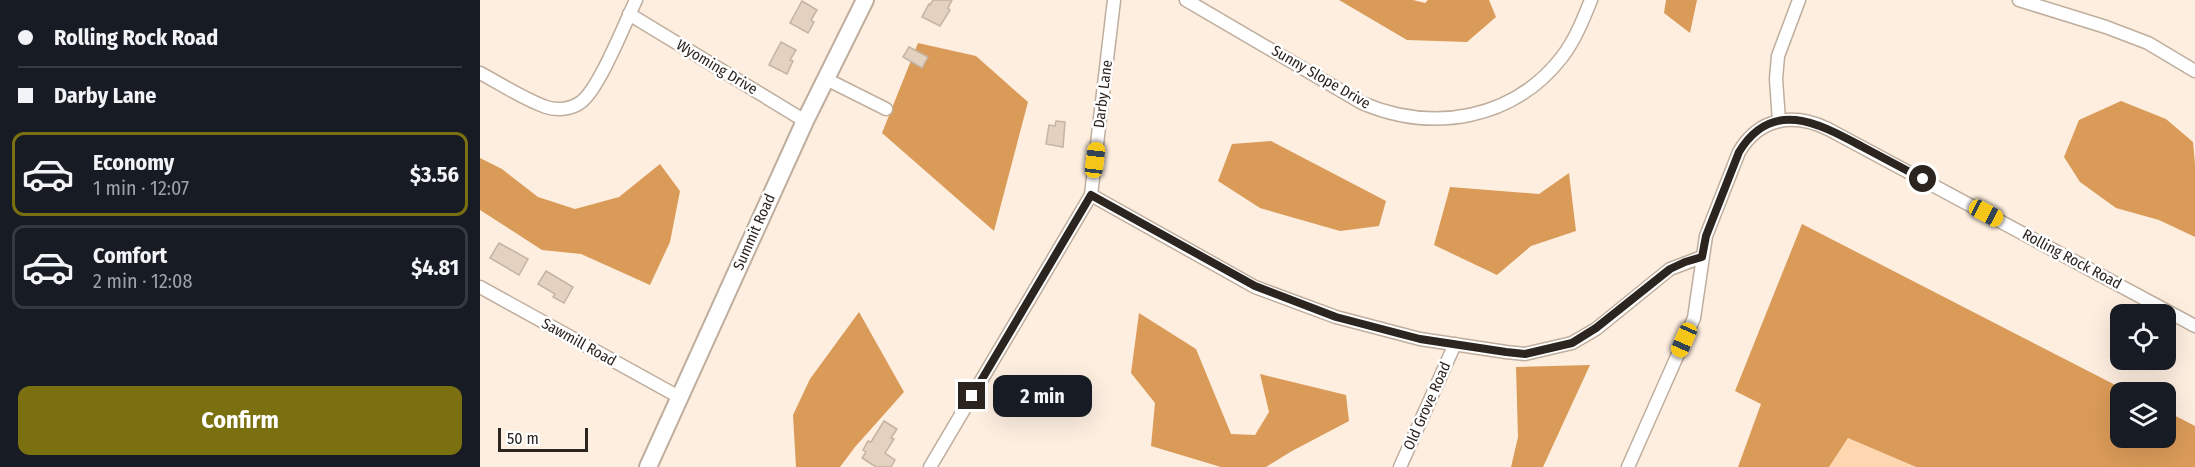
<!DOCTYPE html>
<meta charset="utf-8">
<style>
:root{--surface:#171b24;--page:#242831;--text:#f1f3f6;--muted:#9ea1a6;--line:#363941;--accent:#7b700f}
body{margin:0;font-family:"Fira Sans Condensed",sans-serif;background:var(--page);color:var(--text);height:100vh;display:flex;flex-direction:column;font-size:22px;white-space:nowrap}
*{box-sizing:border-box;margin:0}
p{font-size:20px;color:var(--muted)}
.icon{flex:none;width:33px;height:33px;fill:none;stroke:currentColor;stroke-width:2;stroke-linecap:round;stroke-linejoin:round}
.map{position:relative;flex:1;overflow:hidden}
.drawer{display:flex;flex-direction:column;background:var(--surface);width:480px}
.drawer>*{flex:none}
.hud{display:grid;align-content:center;height:132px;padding:0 18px;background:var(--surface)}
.tools{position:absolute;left:1630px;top:304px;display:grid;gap:12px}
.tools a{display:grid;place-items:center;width:66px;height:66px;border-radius:12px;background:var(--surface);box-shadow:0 6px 24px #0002;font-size:30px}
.scale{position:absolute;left:18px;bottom:15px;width:90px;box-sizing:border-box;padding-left:6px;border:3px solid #2c251f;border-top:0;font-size:16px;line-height:21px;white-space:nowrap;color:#2c251f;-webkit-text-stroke:4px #fff;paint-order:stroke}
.end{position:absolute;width:27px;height:27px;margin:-14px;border:8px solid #2c251f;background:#fff;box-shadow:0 0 0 3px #fff}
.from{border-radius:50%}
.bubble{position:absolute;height:42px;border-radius:12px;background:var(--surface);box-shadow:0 6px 24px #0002;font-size:20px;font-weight:700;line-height:42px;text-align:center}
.car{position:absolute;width:18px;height:36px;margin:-18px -9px;border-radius:8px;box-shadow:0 0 4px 2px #0007;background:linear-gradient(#f5c518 24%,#345 0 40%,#f5c518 0 76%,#345 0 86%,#f5c518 0)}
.hud b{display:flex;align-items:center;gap:21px;height:57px;font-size:22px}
.hud b+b{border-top:2px solid var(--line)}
.hud i{width:15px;height:15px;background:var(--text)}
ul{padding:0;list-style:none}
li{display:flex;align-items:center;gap:18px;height:84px;margin:0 12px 9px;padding:0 6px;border:3px solid var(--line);border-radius:12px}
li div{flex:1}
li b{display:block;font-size:22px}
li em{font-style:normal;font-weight:700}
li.current{border-color:var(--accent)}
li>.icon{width:54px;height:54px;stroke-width:1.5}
.cta{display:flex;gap:12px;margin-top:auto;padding:12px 18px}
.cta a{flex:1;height:69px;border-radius:12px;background:var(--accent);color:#fff;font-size:24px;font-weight:700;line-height:69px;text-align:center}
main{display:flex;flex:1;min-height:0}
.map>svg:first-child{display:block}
</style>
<main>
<section class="drawer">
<div class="hud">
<b><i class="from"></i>Rolling Rock Road</b>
<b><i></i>Darby Lane</b>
</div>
<ul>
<li class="current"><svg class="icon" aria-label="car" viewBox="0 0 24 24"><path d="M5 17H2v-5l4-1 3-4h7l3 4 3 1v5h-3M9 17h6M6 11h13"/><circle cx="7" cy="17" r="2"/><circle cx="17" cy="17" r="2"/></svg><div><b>Economy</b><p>1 min · 12:07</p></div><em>$3.56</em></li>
<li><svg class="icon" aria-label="car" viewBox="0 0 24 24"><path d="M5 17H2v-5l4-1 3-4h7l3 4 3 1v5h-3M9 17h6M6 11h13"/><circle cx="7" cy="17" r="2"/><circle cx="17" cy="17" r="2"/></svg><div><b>Comfort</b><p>2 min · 12:08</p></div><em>$4.81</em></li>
</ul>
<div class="cta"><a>Confirm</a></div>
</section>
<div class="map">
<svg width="1715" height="467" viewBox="0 0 1715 467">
<rect width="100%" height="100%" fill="#fdeee0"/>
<polygon fill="#fed6b0" points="1368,438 1436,467 1349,467"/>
<g fill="#db9b58">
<polygon points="859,0 933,0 945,3 948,0 1009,0 1016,17 987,42 927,40"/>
<polygon points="1186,0 1217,0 1210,33 1184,13"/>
<polygon points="438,43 496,56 548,102 514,231 402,133"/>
<polygon points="1641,101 1686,119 1713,142 1715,164 1715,237 1679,220 1636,208 1600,182 1584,157 1599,120"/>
<polygon points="791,141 906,201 899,226 860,231 780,208 738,181 752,144"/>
<polygon points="0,158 22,169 58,197 95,209 139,197 180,164 200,191 190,242 170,285 101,254 62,250 0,210"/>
<polygon points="1089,173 1096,231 1051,246 1017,275 954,245 970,187 1059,194"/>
<polygon points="1322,224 1651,393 1641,393 1641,438 1686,438 1686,411 1715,426 1715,467 1436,467 1368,438 1349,467 1258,467 1281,404 1255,391"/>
<polygon points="379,312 424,392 375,447 360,467 316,467 313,415 330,379"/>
<polygon points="659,313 716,349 751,434 775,435 789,412 780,374 866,395 869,421 812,451 786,467 741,467 671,446 675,403 651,373"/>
<polygon points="1110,365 1063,467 1031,467 1038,437 1036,367"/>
</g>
<g fill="#e4d2c1" stroke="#c5b3a3" stroke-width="1.5">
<polygon points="453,0 472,0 468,8 470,10 460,26 442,17 449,4 450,5"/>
<polygon points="322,1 337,10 331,20 334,22 328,33 310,23"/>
<polygon points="301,42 316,50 310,60 313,61 307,74 289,65"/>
<polygon points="429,47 448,57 442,68 423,57"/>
<polygon points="576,121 585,122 583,147 566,144 569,125 575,126"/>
<polygon points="19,243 48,259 39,275 10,258"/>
<polygon points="66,271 93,287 84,303 73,297 75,294 58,284"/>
<polygon points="404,421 417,429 411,438 414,439 405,453 415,460 411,467 396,467 382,458 386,452 383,450 388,441 391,442"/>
</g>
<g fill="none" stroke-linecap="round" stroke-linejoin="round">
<g stroke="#bfae9d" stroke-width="15">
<g id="street">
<path d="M706 0 882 103C953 133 1033 120 1082 57 1095 40 1103 20 1111 0"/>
<polyline points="1539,0 1626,27 1668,43 1715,71"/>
<polyline points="149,14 325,121"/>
<path d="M0 73C21 84 43 99 66 107 77 111 92 109 101 102 119 89 145 23 156 0"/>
<polyline points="346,79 406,109"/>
<polyline points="1299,121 1296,79 1298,56 1319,0"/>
<polyline points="611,195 775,287 856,317 940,339 1026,352 1045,354 1092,343 1116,329 1190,269 1222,257"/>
<polyline points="0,287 199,397"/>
<polyline points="450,467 611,195 634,0"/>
<polyline points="920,467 975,344"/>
<path d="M1148 467 1214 318 1226 236 1259 152C1279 118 1313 112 1348 129L1715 326"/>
</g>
</g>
<g stroke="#bfae9d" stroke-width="20">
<polyline id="secondary" points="168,467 325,121 385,0"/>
</g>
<use href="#street" stroke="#fff" stroke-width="12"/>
<use href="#secondary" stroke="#fff" stroke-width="16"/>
</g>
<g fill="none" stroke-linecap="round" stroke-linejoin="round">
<path stroke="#2c251f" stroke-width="8" d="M492 396 611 195 775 286 856 317 940 339 1026 352 1045 354 1092 343 1116 328 1190 269 1205 262 1222 257 1226 236 1259 152C1292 98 1338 123 1381 146 1402 157 1422 168 1443 179"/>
</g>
<g text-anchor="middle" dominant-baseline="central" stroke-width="5" stroke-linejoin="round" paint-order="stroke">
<g font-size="15" fill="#2c251f" stroke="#fff">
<text transform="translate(237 67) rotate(31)">Wyoming Drive</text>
<text transform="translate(841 77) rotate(30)">Sunny Slope Drive</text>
<text transform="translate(623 94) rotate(-83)">Darby Lane</text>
<text transform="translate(274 232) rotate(-66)">Summit Road</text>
<text transform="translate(1592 259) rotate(28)">Rolling Rock Road</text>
<text transform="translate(99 342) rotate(29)">Sawmill Road</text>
<text transform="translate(947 406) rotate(-66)">Old Grove Road</text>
</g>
</g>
</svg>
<div class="tools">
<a><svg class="icon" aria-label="locate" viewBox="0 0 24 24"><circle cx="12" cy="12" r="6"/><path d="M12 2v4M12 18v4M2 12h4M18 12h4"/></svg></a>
<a><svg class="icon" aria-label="layers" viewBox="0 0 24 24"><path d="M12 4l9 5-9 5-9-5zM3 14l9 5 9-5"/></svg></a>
</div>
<div class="scale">50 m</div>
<i class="end from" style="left:1443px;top:179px"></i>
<i class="end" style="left:492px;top:396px"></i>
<div class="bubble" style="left:513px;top:375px;width:99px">2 min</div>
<i class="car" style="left:615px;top:160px;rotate:7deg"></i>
<i class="car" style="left:1506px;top:213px;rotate:118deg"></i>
<i class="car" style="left:1204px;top:340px;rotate:204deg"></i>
</div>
</main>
